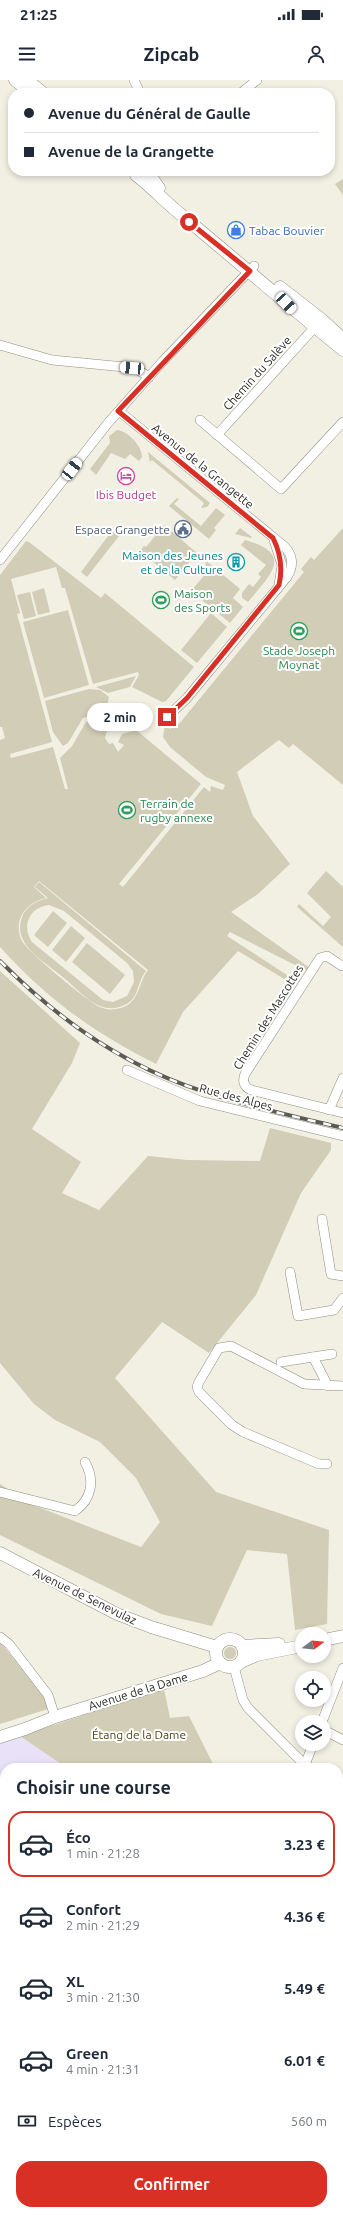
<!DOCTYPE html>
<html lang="fr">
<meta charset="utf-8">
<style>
:root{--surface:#fff;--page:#f6f6f7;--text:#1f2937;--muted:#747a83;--line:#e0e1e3;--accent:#d93025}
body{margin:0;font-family:Ubuntu,sans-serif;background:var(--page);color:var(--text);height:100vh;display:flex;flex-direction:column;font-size:15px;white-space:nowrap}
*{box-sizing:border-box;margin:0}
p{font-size:13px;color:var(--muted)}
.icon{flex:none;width:22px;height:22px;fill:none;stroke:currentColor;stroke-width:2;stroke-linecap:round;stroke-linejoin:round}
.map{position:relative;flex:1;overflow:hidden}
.details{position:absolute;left:0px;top:1683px;width:343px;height:452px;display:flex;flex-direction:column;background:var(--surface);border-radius:16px 16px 0 0;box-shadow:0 2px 6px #0003}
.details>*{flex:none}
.banner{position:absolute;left:8px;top:8px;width:327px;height:88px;border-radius:16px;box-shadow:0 2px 6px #0003;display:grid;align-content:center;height:88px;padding:0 16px;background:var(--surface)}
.needle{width:26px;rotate:74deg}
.buttons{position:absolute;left:295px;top:1547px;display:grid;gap:8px}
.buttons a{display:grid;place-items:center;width:36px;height:36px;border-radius:50%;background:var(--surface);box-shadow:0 2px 6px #0003;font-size:20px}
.end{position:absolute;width:18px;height:18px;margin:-9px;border:5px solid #d93025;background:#fff;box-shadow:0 0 0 2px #fff}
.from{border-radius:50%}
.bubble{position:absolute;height:28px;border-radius:14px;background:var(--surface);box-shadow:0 2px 6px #0003;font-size:13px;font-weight:700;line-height:28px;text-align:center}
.car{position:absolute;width:12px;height:24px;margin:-12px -6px;border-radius:5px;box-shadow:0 0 3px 1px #0007;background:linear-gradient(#fff 24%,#345 0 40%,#fff 0 76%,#345 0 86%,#fff 0)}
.banner b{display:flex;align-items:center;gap:14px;height:38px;font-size:15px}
.banner b+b{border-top:1px solid var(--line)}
.banner i{width:10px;height:10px;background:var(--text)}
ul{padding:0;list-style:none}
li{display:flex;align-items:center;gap:12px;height:66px;margin:0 8px 6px;padding:0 8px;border:2px solid transparent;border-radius:16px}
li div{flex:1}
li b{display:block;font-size:15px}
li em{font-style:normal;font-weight:700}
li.selected{border-color:var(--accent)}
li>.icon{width:36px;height:36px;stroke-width:1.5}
h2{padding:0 16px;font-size:18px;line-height:48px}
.pay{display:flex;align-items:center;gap:10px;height:44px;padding:0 16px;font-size:15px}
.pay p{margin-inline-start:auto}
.action{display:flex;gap:8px;margin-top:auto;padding:8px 16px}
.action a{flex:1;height:46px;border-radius:16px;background:var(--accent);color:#fff;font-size:16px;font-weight:700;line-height:46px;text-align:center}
.status{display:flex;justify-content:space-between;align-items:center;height:28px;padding:0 20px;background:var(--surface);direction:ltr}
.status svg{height:11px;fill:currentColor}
header{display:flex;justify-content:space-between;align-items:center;height:52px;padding:0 16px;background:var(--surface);font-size:18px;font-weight:700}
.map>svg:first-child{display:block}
</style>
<div class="status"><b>21:25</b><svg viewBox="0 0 49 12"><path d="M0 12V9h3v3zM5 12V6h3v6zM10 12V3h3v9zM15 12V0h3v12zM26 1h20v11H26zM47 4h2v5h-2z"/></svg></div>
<header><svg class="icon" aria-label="menu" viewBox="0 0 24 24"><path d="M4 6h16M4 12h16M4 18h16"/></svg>Zipcab<svg class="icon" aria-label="person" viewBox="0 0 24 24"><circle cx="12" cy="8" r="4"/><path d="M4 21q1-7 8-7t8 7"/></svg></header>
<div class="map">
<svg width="343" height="2135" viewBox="0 0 343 2135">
<rect width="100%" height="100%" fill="#f2f0e3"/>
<g fill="#e8e1f7">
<polygon points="20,1656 67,1688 5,1688 5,1958 0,1952 0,1663"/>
<polygon points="343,1845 343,1962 338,1965 338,1846"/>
</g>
<g fill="#d1cdb6" fill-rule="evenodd">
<polygon points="343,99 343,115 335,104"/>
<path d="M117 350C128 351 142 366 142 377L139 381 130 374 125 379 111 373 96 395 90 389 110 363 109 356Z"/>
<polygon points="148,372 210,423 207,427 201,428 204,423 152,380 150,382"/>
<polygon points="177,418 179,419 174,424 201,446 216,428 225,435 214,448 216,450 209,459 169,426"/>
<polygon points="164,445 197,473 175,500 140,471 144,466 146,467"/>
<polygon points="240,448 252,457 251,458 235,454"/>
<path d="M343 448V705L293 664 289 668 279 660 237 692 253 736 290 784 258 814 231 832 310 888 305 890 230 852 227 856 287 895 291 903 238 871 183 932 156 984C93 952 48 920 0 867V660L5 658 2 647H0V495L26 461 29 462 101 518 105 513 194 587 166 621 162 622 132 607 139 595 138 592 93 604 65 508H62L56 487 11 499 20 533 17 534 52 662 10 674 11 678 53 667 65 709H68L60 678 72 666 86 642 100 639 108 647 105 658 109 664 113 663 118 672 124 665 118 662 122 654 136 650 201 704 119 804 123 807 204 707 210 712 211 706 223 710 225 705 206 697 170 667 163 657 165 645 170 649 176 642 179 644 304 492 301 489 311 477 314 480ZM39 801 148 890C138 903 140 922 121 928 114 930 106 930 100 927 87 921 28 872 22 861 12 841 26 822 46 818L34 807Z"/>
<polygon points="112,451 119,456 87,497 81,492"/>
<path d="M245 460C296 474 269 496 248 522L242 518V513L249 504 253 507 261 497 258 494 266 485 241 465Z"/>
<polygon points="205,480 240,509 233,518 243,527 230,543 191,511 207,492"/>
<polygon points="44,508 50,532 38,535 32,512"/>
<polygon points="30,512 36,536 24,539 17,515"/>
<polygon points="68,530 89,605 44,618 23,542"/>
<polygon points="211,533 227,547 197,583 181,570"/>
<polygon points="136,596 130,607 108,613 96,607"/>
<polygon points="89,609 100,610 109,617 106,632 83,638 68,663 63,666 53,652 45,621"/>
<polygon points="326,791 343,807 343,867 297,827 299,824 323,846 331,837 307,813"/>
<path d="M39 802 146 891C136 903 140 920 122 926 115 929 107 929 100 926 87 921 75 907 64 898 47 883 11 865 22 837 27 825 37 821 48 818L35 807ZM49 825 64 831 127 883 133 891 134 902 127 916 113 922 103 920 32 862C21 845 30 827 49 825Z"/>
<polygon points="53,831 67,843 48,867 34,855"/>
<polygon points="71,846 85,858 66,882 52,870"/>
<polygon points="87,863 125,895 110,914 72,882"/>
<polygon points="0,891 80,963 72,983 32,1049 81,1082 62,1113 99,1130 148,1076 187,1080 260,1081 270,1048 331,1063 331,1070 301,1113 256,1215 209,1273 162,1242 115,1298 216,1412 329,1450 327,1544 295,1550 287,1474 247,1470 212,1546 161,1534 0,1455 0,1404 33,1425 141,1467 160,1442 136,1398 100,1362 55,1340 34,1324 0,1283"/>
<polygon points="0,1562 46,1619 48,1629 0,1644"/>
<circle cx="230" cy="1573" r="6"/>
<polygon points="164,1609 170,1638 189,1636 215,1688 67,1688 20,1656"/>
<polygon points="338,1788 343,1845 338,1846"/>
<polygon points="0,1952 5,1958 5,2004 0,2005"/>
<polygon points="338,2079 343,2087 343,2135 299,2135 296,2130 338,2130"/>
</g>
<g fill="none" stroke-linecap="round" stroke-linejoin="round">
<g stroke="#908e82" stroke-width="10">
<g id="minor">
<polyline points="134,0 140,13"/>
<polyline points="241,13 257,0"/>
<polyline points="0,265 52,280 135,288 149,297"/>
<path d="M119 331 284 466C293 475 294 486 287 497L187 618 167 637"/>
<polyline points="200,340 281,409 343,342"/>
<polyline points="217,355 314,248"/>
<polyline points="274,460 282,485 279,505"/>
<polyline points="0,480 108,343 163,281 254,186"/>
<path d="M342 886 327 876 320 878 245 994C242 1001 244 1007 251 1010L343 1033"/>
<polyline points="127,990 200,1021 343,1056"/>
<polyline points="329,1030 343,998"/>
<polyline points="322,1139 331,1194 343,1196"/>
<polyline points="290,1192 298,1236 334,1230 343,1218"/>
<polyline points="313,1277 332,1274"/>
<polyline points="281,1282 313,1277 328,1306"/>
<polyline points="327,1384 319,1384 243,1352 232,1345 199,1312 197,1307 199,1302 219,1268 231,1266 304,1304 343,1306"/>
<path d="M0 1412 75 1431C92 1419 95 1400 85 1382"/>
<polyline points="0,1557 9,1564 48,1615 55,1637"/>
<polyline points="234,1587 243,1620 248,1628 308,1688"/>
<polyline points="322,1642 343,1588"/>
<polyline points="324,1650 343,1660"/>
<polyline points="305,1685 313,1664"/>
<polyline points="338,1719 343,1724"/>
<polyline points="338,1957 343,1954"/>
<polyline points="0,2012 5,2009"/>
<polyline points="0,2123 5,2125"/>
<polyline points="20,2130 34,2135"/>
</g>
</g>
<g stroke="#908e82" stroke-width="13">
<g id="secondary">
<polyline points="15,0 31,13"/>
<polyline points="27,0 43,13"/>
<polyline points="147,91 159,108"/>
<path d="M136 95C153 108 167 124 184 137 237 181 289 226 343 270"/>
<polyline points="280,207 321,239 343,259"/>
<polyline points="0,1473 117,1534 151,1547 217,1567"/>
<circle cx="230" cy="1573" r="14"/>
<polyline points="324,1560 343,1556"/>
<polyline points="242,1566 279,1564"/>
<polyline points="243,1581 257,1575 302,1566"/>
<polyline points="0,1657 25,1649 55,1637 203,1591 220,1583"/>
</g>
</g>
<use href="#minor" stroke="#fff" stroke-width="9"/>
<use href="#secondary" stroke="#fff" stroke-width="12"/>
<g stroke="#5c5b54" stroke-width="4">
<path id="rail" d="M0 881C58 940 126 987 205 1012 250 1027 297 1037 343 1048"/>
</g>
<use href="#rail" stroke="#fff" stroke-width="2.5" stroke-dasharray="8" stroke-linecap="butt"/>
</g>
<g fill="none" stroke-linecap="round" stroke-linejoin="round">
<path stroke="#d93025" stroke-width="5" d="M167 637 187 618 279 505C283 488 281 474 273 458L118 331 250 191 189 142"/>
</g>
<defs>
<g id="shop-ring" transform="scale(0.9)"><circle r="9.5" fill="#fff" stroke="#3f7fe0" stroke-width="1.5"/><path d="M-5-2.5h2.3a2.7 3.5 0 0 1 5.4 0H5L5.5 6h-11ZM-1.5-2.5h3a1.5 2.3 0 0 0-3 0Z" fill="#3f7fe0"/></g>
<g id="hotel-ring" transform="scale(0.9)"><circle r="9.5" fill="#fff" stroke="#d1479c" stroke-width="1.5"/><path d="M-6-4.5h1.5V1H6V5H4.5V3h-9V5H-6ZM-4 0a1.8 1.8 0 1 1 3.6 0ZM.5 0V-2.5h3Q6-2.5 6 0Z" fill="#d1479c"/></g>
<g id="civic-ring" transform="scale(0.9)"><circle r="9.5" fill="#fff" stroke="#5c6f8a" stroke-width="1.5"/><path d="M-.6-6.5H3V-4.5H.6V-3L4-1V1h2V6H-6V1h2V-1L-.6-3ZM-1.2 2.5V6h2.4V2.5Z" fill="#5c6f8a"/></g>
<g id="building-ring" transform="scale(0.9)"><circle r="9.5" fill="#fff" stroke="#0f9aa8" stroke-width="1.5"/><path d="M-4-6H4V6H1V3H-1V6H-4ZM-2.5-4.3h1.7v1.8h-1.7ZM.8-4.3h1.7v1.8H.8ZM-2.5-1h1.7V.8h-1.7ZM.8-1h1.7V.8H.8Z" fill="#0f9aa8"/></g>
<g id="stadium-ring" transform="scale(0.9)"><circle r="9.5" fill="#fff" stroke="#2e9e5b" stroke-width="1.5"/><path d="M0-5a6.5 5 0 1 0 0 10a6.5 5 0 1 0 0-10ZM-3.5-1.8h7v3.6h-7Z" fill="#2e9e5b"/></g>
</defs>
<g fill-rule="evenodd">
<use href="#shop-ring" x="236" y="150"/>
<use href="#hotel-ring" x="126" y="396"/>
<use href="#civic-ring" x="183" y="449"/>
<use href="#building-ring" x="236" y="482"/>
<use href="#stadium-ring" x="161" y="520"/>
<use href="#stadium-ring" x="299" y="551"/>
<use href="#stadium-ring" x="127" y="730"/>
</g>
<g text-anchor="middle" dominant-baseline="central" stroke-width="4" stroke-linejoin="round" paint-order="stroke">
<g font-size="12" fill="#366cbe" stroke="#fff" text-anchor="start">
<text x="249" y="150">Tabac Bouvier</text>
</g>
<g font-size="12" fill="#2e2d28" stroke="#fff">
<text transform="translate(257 293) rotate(-48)">Chemin du Salève</text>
<text transform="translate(203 386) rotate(39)">Avenue de la Grangette</text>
<text transform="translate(268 937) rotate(-58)">Chemin des Mascottes</text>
<text transform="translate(236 1017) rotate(15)">Rue des Alpes</text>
<text transform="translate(85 1516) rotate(26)">Avenue de Senevulaz</text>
<text transform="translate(138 1611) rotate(-17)">Avenue de la Dame</text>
</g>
<g font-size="12" fill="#b23c85" stroke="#fff">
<text x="126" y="414">Ibis Budget</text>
</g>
<g font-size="12" fill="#4e5e75" stroke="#fff" text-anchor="end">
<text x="170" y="449">Espace Grangette</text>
</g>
<g font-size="12" fill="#0d838f" stroke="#fff" text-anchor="end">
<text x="223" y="475">Maison des Jeunes<tspan x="223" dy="14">et de la Culture</tspan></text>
</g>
<g font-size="12" fill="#27864d" stroke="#fff" text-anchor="start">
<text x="174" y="513">Maison<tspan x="174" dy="14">des Sports</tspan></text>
<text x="299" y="570" text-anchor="middle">Stade Joseph<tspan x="299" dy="14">Moynat</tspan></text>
<text x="140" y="723">Terrain de<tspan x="140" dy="14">rugby annexe</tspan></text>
</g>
<g font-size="12" fill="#504712" stroke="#fff">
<text x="139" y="1654">Étang de la Dame</text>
</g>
</g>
</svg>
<div class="buttons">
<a><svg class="needle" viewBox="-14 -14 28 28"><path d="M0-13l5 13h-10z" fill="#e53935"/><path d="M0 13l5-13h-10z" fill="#747a83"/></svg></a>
<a><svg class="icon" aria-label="locate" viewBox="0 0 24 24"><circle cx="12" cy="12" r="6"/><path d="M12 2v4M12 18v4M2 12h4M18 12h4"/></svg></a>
<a><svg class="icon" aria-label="layers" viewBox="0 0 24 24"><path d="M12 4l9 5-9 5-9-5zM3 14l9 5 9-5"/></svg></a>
</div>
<i class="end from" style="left:189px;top:142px"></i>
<i class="end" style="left:167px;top:637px"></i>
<div class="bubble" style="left:87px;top:623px;width:66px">2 min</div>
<i class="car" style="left:286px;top:223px;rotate:137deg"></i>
<i class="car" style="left:132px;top:288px;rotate:275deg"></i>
<i class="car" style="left:72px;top:389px;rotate:38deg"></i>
<div class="banner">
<b><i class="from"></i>Avenue du Général de Gaulle</b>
<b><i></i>Avenue de la Grangette</b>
</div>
<section class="details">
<h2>Choisir une course</h2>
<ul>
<li class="selected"><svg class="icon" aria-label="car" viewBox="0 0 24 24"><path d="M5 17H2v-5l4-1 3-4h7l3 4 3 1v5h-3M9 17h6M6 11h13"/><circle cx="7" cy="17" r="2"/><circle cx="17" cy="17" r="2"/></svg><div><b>Éco</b><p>1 min · 21:28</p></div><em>3.23 €</em></li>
<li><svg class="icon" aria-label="car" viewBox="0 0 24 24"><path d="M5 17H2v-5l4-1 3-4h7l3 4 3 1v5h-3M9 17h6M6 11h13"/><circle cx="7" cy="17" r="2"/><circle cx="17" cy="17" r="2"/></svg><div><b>Confort</b><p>2 min · 21:29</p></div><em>4.36 €</em></li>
<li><svg class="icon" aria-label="car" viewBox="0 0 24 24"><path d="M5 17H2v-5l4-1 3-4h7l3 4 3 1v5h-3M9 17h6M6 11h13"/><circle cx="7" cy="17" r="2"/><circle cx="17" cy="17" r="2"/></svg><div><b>XL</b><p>3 min · 21:30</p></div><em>5.49 €</em></li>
<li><svg class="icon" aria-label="car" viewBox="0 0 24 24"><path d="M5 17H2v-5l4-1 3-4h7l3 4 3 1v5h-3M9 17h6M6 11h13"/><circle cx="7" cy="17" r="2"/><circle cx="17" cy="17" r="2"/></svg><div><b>Green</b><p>4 min · 21:31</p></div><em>6.01 €</em></li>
</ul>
<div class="pay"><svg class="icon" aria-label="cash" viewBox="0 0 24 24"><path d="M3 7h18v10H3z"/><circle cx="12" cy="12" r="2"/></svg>Espèces<p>560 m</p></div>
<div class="action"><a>Confirmer</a></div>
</section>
</div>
